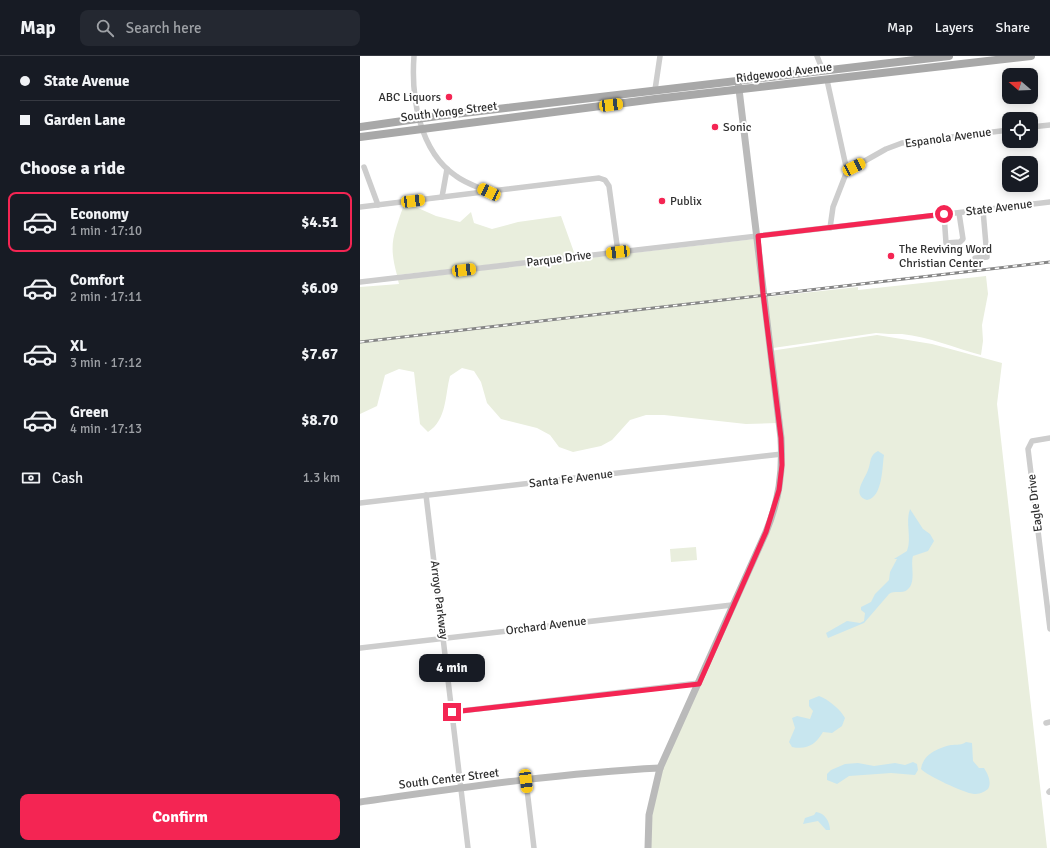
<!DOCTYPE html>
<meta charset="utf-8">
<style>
:root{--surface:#171b24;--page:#242831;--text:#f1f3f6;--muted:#9ea1a6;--line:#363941;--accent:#f42553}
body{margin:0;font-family:Signika,sans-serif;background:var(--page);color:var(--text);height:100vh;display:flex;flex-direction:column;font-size:15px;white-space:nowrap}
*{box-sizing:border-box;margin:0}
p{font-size:13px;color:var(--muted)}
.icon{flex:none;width:22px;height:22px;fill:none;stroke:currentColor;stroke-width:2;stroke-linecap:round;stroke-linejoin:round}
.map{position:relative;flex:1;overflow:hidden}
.sheet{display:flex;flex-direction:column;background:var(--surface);width:360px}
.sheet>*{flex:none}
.guide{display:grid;align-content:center;height:88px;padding:0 20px;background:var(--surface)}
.needle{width:26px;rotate:289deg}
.tools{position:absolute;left:642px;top:12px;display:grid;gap:8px}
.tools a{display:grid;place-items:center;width:36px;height:36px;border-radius:8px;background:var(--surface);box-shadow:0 2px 10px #0003;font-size:20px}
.end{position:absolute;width:18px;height:18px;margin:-9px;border:5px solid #f42553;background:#fff;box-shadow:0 0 0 2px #fff}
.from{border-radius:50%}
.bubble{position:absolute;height:28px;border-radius:8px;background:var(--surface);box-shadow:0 2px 10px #0003;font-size:13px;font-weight:700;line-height:28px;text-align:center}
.car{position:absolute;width:12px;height:24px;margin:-12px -6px;border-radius:5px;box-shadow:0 0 3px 1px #0007;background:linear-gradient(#f5c518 24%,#345 0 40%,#f5c518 0 76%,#345 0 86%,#f5c518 0)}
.guide b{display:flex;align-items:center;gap:14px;height:38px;font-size:15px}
.guide b+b{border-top:1px solid var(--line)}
.guide i{width:10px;height:10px;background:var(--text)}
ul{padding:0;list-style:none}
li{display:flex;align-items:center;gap:12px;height:60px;margin:0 8px 6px;padding:0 12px;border:2px solid transparent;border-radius:8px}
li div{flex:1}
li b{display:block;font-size:15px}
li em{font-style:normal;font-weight:700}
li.on{border-color:var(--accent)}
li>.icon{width:36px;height:36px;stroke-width:1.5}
h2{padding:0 20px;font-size:18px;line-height:48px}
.pay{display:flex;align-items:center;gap:10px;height:44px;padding:0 20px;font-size:15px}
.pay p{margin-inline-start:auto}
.button{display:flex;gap:8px;margin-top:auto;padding:8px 20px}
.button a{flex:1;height:46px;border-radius:8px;background:var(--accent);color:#fff;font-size:16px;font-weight:700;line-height:46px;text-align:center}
header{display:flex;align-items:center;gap:24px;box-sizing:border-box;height:56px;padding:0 20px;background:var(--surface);border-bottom:1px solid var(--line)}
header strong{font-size:19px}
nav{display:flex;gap:22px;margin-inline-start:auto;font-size:14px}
.search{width:280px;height:36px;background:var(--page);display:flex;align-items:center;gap:10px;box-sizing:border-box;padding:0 14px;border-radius:8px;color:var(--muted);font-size:15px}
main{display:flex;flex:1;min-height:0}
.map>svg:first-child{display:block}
</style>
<header>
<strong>Map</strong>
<div class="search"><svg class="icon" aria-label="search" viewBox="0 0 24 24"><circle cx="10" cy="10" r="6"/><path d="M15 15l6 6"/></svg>Search here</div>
<nav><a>Map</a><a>Layers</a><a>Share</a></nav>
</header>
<main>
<section class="sheet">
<div class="guide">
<b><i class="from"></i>State Avenue</b>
<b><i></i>Garden Lane</b>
</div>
<h2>Choose a ride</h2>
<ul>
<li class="on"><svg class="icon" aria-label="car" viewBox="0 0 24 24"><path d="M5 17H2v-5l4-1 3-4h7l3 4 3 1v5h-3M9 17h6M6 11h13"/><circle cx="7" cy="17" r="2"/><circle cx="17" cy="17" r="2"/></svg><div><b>Economy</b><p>1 min · 17:10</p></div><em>$4.51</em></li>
<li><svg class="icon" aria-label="car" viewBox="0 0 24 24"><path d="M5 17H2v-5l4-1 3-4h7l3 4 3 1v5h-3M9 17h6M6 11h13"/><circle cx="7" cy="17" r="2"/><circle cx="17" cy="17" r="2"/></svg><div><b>Comfort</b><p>2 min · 17:11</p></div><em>$6.09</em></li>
<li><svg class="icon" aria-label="car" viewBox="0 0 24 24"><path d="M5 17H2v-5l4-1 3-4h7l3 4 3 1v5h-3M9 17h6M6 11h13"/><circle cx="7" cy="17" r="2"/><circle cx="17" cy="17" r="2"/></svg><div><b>XL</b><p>3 min · 17:12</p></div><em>$7.67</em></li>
<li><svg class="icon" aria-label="car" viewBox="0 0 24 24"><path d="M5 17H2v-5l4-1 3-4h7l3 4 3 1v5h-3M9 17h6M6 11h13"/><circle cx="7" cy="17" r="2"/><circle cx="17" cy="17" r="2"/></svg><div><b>Green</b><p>4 min · 17:13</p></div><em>$8.70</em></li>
</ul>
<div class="pay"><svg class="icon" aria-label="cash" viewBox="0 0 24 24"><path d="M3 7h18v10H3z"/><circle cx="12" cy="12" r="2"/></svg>Cash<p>1.3 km</p></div>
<div class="button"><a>Confirm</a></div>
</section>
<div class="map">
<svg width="690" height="792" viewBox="0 0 690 792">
<rect width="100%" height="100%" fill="#fff"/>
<g fill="#e9eedd">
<path d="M44 148H49L76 160 100 166 111 156 114 167 132 173 158 166 201 160 215 199 37 219C28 187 34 179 44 148Z"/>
<path d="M394 183 417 367 386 368 304 359H286L270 364 252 384 241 390 213 396 199 391 190 379 177 372 141 363 127 347 121 326 114 315 102 312 90 320C85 339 87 364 68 376L60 368 54 316 39 313 25 319 17 350 0 358V231L39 228 38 224Z"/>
<path d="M626 220 628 238 622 269 623 285 621 299C595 292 569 281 542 278 533 278 525 278 516 277L413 292 406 241 498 231V234Z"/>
<polygon points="517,279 572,288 642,307 637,348 687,792 288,792 289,759 300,712 400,489 422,413 410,295"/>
<polygon points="336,491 337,504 311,506 310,493"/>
</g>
<g fill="#c8e6ef">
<path d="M518 395 524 399C522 411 523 441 507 444 491 439 505 423 508 414 511 407 509 399 518 395Z"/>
<path d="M550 453 563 473 570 478 574 485 568 495 553 500C550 509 557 527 547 534 542 538 534 534 529 538L504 567 468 582 466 577 487 565 500 567 504 565 505 557 501 554V551L511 546 515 538 529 524 530 516 537 503H534L547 495C552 482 545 466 550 453Z"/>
<path d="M459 640C468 643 481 654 485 662L482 670 472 677 463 676C455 689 447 694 432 691L429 686 435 672 432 662 437 660 450 663 453 655 449 650V644Z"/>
<path d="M606 686 612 687 613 705 619 712H624C628 718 632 727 628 733 623 737 619 738 614 738 604 737 566 719 561 713 563 698 578 692 591 689 598 688 600 690 606 686Z"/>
<polygon points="553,706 557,708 558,714 555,719 531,717 489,720 477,728 467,724 467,718 471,714 485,708 498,707 514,710 535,707 545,709"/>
<path d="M456 756C465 757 470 766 470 774H466L458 765 443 768 445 762 454 759Z"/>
</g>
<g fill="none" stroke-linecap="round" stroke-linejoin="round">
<g stroke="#cdcdcd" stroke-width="5.5">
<path d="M54 0C51 41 59 95 96 120 105 127 118 131 129 136"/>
<polyline points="457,0 463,15"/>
<polyline points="467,24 487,115 473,151 470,172"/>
<polyline points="295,34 300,0"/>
<polyline points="671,71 690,69"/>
<polyline points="4,111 18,149"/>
<polyline points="487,115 526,93 542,87 649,74"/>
<polyline points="82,141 87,113"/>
<polyline points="0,151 239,122 245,124 249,130 258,196"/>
<polyline points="584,158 586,187 600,186 603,183 599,157"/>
<polyline points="615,202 627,201 623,154"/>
<polyline points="0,226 690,146"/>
<polyline points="690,382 672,385 668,393 690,573"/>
<polyline points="66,439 108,792"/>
<polyline points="0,447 422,398"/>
<polyline points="0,592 372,549"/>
<polyline points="92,656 339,627"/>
<polyline points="686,667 690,666"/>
<polyline points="166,725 174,792"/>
<polyline points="689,736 690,735"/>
</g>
<g stroke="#bababa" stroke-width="7">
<path d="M0 746C99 732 200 717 300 712"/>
<path d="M288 792 289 759 300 712 406 476C419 444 423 417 421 382L378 25"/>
</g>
<g stroke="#a8a8a8" stroke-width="8">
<polyline points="0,71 78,60 589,0"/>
<polyline points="0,81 295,43 671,0"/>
</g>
<g stroke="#858585" stroke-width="3">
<polyline id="rail" points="0,286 690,206"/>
</g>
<use href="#rail" stroke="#fff" stroke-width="1.5" stroke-dasharray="4.5" stroke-linecap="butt"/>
</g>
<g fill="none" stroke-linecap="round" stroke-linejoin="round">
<polyline stroke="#f42553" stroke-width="5" points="92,656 339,628 406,476 419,434 422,409 421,382 403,237 398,180 584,158"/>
</g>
<g fill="#f42553" stroke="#fff" stroke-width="1.5">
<circle cx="89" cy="41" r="4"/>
<circle cx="355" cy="71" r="4"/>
<circle cx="302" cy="145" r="4"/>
<circle cx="531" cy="200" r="4"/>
</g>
<g text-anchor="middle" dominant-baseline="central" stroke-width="4" stroke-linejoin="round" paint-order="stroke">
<g font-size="12" fill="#303030" stroke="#fff">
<text transform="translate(424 17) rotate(-7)">Ridgewood Avenue</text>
<text transform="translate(89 56) rotate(-7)">South Yonge Street</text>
<text transform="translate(588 82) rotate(-8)">Espanola Avenue</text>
<text transform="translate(639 152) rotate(-7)">State Avenue</text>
<text transform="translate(199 203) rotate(-7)">Parque Drive</text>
<text transform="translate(211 423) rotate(-7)">Santa Fe Avenue</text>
<text transform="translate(675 447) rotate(-97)">Eagle Drive</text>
<text transform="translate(79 544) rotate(83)">Arroyo Parkway</text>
<text transform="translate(186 570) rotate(-7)">Orchard Avenue</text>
<text transform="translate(89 723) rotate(-7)">South Center Street</text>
</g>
<g font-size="12" fill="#303030" stroke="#fff" text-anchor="start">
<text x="81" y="41" text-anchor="end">ABC Liquors</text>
<text x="363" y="71">Sonic</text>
<text x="310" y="145">Publix</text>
<text x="539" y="193">The Reviving Word<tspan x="539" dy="14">Christian Center</tspan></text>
</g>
</g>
</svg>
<div class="tools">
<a><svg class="needle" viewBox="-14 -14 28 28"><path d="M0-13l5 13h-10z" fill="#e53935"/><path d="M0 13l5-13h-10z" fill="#9ea1a6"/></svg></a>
<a><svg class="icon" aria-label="locate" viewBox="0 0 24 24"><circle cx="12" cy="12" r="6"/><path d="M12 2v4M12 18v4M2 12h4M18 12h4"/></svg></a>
<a><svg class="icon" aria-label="layers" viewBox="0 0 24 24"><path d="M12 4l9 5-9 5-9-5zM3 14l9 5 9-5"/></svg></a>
</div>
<i class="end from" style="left:584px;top:158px"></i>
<i class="end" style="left:92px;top:656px"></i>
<div class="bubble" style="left:59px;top:598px;width:66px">4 min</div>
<i class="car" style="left:251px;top:49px;rotate:83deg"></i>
<i class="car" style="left:494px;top:111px;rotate:63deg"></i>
<i class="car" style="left:129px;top:136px;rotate:295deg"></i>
<i class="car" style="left:53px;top:145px;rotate:83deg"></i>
<i class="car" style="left:258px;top:196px;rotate:263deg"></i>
<i class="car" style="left:104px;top:214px;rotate:83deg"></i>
<i class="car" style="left:166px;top:725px;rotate:173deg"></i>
</div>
</main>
